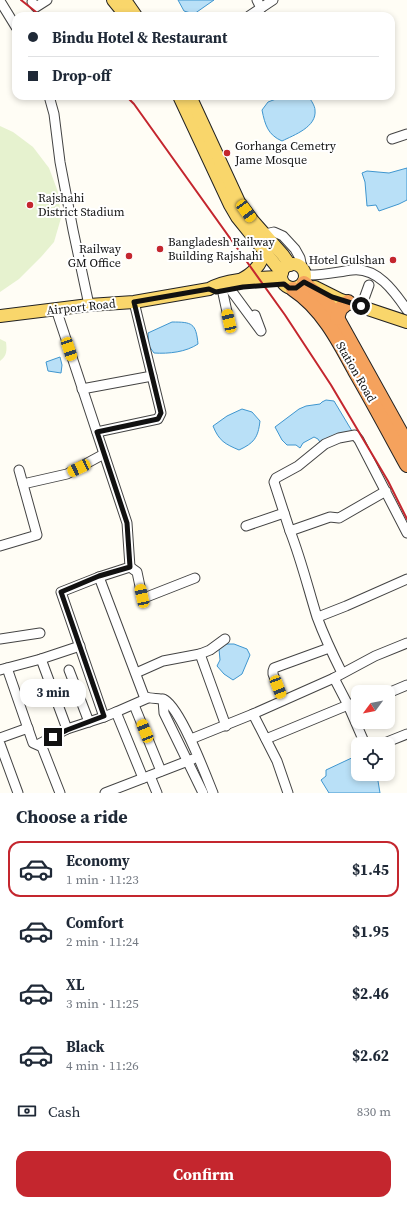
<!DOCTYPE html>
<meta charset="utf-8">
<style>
:root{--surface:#fff;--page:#f2f2f3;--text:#1f2937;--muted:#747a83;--line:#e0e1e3;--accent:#c4262e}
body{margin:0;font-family:"Source Serif 4",serif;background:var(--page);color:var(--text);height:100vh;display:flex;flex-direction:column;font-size:15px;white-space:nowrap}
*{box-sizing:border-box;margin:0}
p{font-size:13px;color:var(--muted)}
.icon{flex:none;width:22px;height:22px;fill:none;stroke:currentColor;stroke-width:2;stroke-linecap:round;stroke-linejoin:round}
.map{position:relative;height:793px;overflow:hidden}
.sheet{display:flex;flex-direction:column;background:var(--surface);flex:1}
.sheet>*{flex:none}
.hud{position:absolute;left:12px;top:12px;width:383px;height:88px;border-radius:12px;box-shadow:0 2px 6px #0003;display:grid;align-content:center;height:88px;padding:0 16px;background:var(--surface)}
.needle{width:26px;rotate:238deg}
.buttons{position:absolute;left:351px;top:685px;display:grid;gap:8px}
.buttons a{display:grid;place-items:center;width:44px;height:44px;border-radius:8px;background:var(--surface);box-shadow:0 2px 6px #0003;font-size:20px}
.end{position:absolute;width:18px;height:18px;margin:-9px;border:5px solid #111;background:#fff;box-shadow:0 0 0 2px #fff}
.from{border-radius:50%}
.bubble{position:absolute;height:28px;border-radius:12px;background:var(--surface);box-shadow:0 2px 6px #0003;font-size:13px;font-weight:700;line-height:28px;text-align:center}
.car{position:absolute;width:12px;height:24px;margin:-12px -6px;border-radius:5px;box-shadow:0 0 3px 1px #0007;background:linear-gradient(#f5c518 24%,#345 0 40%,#f5c518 0 76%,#345 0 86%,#f5c518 0)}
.hud b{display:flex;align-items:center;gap:14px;height:38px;font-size:15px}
.hud b+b{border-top:1px solid var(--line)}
.hud i{width:10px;height:10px;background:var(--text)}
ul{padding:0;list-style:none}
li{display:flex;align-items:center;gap:12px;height:56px;margin:0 8px 6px;padding:0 8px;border:2px solid transparent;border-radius:12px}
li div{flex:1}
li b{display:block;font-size:15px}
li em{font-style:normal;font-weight:700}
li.on{border-color:var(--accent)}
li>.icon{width:36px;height:36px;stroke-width:1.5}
h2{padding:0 16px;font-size:18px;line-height:48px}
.pay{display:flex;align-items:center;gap:10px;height:44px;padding:0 16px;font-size:15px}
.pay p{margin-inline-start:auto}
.cta{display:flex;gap:8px;margin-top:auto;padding:8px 16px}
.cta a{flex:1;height:46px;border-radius:12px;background:var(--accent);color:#fff;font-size:16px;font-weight:700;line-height:46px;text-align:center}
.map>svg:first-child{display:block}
</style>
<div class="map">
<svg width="407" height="793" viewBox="0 0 407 793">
<rect width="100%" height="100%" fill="#fffdf5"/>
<g fill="#e6f2cf">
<polygon points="0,126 13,132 33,147 49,168 58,192 61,218 54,242 41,257 19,279 0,292"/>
<path d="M0 339 6 342C7 350 7 356 0 361Z"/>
</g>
<g fill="#b9e0f7" stroke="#3f96cf">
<polygon points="178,0 214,0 194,14 184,11"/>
<path d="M284 96H308C311 100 315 106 315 110 317 127 294 135 282 141 268 135 265 125 262 110L268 102Z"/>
<polygon points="407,168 407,200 399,204 379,211 376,205 367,206 365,182 362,173 367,171 389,173"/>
<path d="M172 322C192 322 196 323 198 344 186 352 169 354 154 353L149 346 148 333Z"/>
<polygon points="60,357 62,365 61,373 48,371 46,362"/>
<polygon points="326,400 334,401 352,431 321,444 318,439 314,437 303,443 300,448 296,445 287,445 282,440 275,427 299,409 306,406 320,404 322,402"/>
<path d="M242 409 252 412 260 421C258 438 254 443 239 450 225 444 219 441 213 426L227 416Z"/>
<polygon points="226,644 234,644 247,649 250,655 242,674 233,680 224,674 217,666 220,660 219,649"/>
<polygon points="358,755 358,774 375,774 378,781 380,793 329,793 321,780 326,776 326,770"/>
</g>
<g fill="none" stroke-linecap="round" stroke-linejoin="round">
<g stroke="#444" stroke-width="11">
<g id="minor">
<polyline points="0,1 16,27"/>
<polyline points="32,2 36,7 47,0"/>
<polyline points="261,8 273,0"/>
<polyline points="249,16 261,8 257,0"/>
<polyline points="49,96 54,114 60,162 73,230 89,305"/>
<polyline points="392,139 407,134"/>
<polyline points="265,234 274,232 283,236 295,249 300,258 302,268"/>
<path d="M305 275C321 276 336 272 352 270 377 267 394 291 407 310"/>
<polyline points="228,283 230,289 261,331 255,315"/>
<polyline points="221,284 229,321"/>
<polyline points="361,307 369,285"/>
<polyline points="56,309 127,523 130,567 99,577 61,592 104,717 116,712 143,778"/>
<polyline points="82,389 152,376"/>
<polyline points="97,432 158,419 161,413 134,302"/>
<polyline points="23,484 67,474 104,454"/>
<polyline points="386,491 339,518 330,517 290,531 274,482 276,478 298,466 325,444 339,438 355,435 359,440 407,533"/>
<polyline points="246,526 284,513"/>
<path d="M290 531C301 559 308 588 317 617 324 636 333 655 342 673"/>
<polyline points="0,546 37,535 19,470"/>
<polyline points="130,567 137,572 142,596 144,598 195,578"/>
<path d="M99 577 144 696C151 700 159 697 165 700 181 710 205 773 213 793"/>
<polyline points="318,617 346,606 407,579"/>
<polyline points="0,639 40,633"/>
<polyline points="200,654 210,650 225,639"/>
<polyline points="41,659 67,729"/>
<polyline points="7,668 41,659 80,646"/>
<polyline points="0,670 7,668 33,743 42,747 60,793"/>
<polyline points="69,670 89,722"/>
<polyline points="136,673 163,661 200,654 226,726"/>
<polyline points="334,678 348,705 358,702"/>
<polyline points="388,693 407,685"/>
<polyline points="163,699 164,713 203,793"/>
<polyline points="283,700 273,674 273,671 274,668 329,648"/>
<polyline points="134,705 161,771"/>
<polyline points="116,712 148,698"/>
<polyline points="253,714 277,761 288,793"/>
<polyline points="0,738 28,728"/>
<polyline points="191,739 253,714 334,678 375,656 407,643"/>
<polyline points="266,739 348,705 365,744"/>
<polyline points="0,744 18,793"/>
<polyline points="39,744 67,729 104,717"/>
<polyline points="382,744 407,734"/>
<polyline points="150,776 157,793"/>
<polyline points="105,793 193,759"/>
</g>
</g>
<g stroke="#222" stroke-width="14">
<g id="major">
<polyline points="113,0 126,16"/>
<polyline points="125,0 136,16"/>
<polyline points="179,96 230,205 237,217 282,273"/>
<polyline points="190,96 239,202 253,221 283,255 290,265"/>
<circle cx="293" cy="276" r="12"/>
<path d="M242 279C254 273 261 264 265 252"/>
<polyline points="315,287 341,300 407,322"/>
<path d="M0 316 89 305 134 302 209 289C226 278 261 278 281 277"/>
</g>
</g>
<g stroke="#222" stroke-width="16">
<g id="highway">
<polyline points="304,283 327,303 337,318 407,444"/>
<path d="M293 289C322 308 339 341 355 371 373 402 390 434 407 465"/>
<polyline points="337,318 340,309 348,302"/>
</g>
</g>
<use href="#minor" stroke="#fff" stroke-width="9"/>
<use href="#major" stroke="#f9d66b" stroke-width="12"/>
<use href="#highway" stroke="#f5a25d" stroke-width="14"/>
<g stroke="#c4262e" stroke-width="2">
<polyline points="21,0 41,16"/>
<polyline points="126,96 134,104 285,315 331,385 388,481 407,519"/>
</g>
</g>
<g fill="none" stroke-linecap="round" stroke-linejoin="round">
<polyline stroke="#111" stroke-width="5" points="53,737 67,730 104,716 61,592 99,576 130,567 127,523 97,432 158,419 161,413 134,302 209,289 216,292 243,287 284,284 289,288 296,288 304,282 332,297 361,306"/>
</g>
<g fill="#c4262e" stroke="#fff" stroke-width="1.5">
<circle cx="227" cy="153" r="4"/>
<circle cx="30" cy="205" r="4"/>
<circle cx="160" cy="249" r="4"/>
<circle cx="129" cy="256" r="4"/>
<circle cx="393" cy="260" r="4"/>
</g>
<g text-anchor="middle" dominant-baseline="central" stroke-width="4" stroke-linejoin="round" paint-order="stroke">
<g font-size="12" fill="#111" stroke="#fff" text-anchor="start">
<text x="235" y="146">Gorhanga Cemetry<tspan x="235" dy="14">Jame Mosque</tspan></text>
<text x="38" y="198">Rajshahi<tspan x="38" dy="14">District Stadium</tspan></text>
<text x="168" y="242">Bangladesh Railway<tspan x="168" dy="14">Building Rajshahi</tspan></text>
<text x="121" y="249" text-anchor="end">Railway<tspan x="121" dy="14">GM Office</tspan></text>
<text x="385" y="260" text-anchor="end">Hotel Gulshan</text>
</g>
<g font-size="12" fill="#111" stroke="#fff">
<text transform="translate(81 307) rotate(-6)">Airport Road</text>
<text transform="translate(356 372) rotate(60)">Station Road</text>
</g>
</g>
</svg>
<div class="buttons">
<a><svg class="needle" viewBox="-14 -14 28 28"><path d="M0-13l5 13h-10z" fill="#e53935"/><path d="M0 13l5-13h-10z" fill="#747a83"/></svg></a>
<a><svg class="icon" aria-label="locate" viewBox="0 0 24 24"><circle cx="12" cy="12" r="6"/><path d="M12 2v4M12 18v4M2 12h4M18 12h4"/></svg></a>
</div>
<i class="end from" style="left:361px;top:306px"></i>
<i class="end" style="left:53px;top:737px"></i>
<div class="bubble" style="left:20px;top:679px;width:66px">3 min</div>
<i class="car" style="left:246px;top:211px;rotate:144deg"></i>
<i class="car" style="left:229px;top:321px;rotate:347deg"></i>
<i class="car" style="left:69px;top:349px;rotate:162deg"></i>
<i class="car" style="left:79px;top:468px;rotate:245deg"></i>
<i class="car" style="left:142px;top:596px;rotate:348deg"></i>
<i class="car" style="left:278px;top:687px;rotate:159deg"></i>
<i class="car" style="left:145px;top:731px;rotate:338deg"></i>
<div class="hud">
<b><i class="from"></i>Bindu Hotel &amp; Restaurant</b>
<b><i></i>Drop-off</b>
</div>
</div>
<section class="sheet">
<h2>Choose a ride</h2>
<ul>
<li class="on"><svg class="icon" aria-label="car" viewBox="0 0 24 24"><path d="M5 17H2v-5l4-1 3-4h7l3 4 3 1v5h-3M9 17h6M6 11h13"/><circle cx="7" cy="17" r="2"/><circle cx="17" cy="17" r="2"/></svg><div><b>Economy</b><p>1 min · 11:23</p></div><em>$1.45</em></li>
<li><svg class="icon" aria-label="car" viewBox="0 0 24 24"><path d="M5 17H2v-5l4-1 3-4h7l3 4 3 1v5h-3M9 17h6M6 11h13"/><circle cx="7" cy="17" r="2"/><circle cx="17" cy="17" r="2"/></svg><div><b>Comfort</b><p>2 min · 11:24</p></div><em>$1.95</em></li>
<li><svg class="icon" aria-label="car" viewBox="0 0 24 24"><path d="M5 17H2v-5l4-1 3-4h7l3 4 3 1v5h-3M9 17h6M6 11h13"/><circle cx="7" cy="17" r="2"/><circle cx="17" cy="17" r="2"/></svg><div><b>XL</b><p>3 min · 11:25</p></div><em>$2.46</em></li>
<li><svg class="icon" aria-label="car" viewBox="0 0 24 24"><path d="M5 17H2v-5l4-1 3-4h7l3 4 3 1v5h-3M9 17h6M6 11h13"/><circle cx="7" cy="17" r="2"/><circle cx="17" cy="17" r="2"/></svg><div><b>Black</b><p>4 min · 11:26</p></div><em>$2.62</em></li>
</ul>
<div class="pay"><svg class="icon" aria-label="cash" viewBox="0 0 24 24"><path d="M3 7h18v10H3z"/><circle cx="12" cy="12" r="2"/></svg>Cash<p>830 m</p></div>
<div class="cta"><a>Confirm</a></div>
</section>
